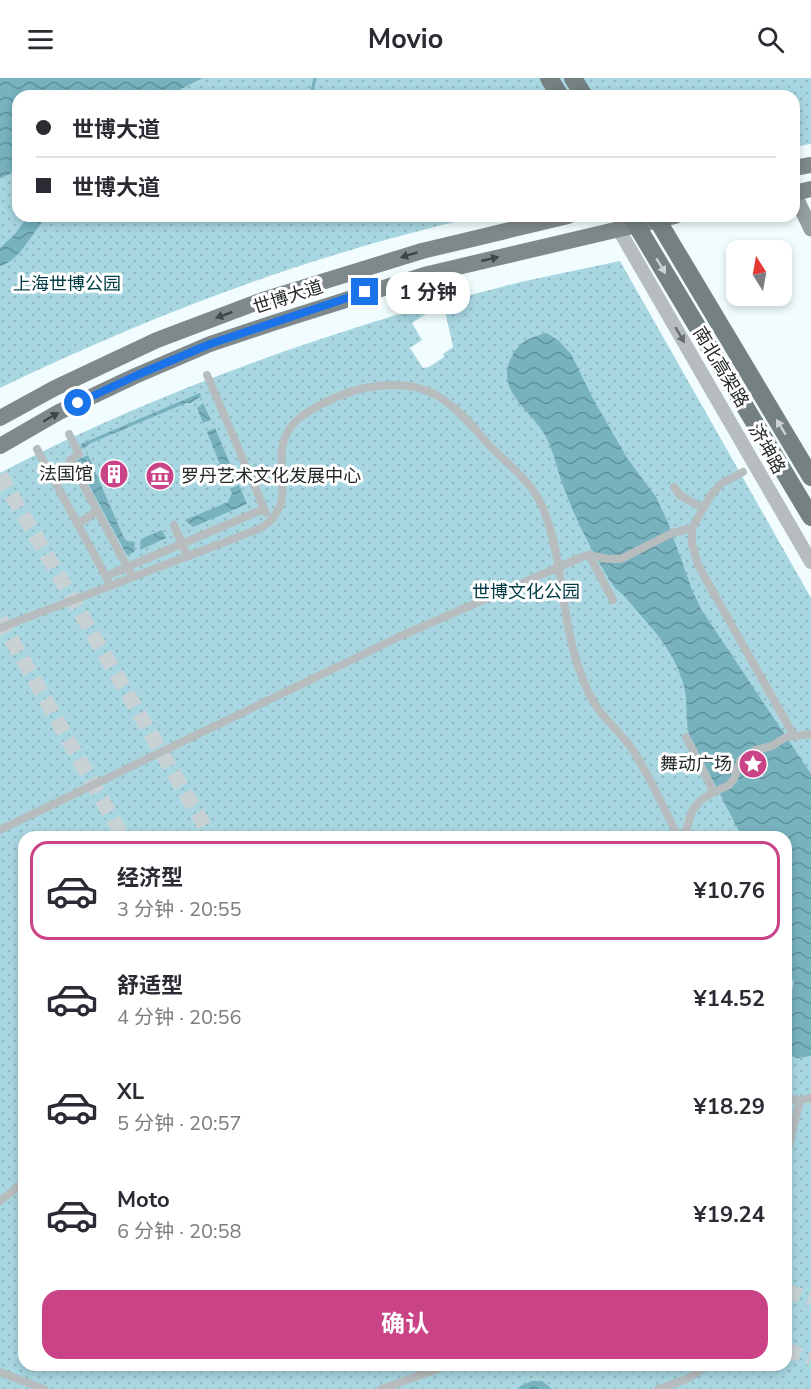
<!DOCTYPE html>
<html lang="zh">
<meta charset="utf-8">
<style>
:root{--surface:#fff;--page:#f7f7f7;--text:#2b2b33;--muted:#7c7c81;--line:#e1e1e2;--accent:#c94386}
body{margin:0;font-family:"Nunito Sans","Noto Sans SC",sans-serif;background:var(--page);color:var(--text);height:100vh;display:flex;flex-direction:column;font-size:22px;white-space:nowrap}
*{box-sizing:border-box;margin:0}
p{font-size:20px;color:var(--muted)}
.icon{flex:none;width:33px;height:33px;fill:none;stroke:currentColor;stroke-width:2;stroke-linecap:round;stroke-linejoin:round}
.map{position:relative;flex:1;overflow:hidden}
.side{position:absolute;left:18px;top:753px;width:774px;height:540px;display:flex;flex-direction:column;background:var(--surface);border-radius:18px;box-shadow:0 3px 9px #0003}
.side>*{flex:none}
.top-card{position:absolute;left:12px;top:12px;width:788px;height:132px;border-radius:18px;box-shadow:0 3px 9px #0003;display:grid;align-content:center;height:132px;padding:0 24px;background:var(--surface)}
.needle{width:39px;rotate:349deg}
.controls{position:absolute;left:726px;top:162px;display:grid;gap:12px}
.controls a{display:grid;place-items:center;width:66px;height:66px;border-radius:12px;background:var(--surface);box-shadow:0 3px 9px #0003;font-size:30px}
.end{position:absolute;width:27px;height:27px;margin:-14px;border:8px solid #1a73e8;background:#fff;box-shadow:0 0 0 3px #fff}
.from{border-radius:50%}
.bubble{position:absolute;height:42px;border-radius:18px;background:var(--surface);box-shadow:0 3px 9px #0003;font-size:20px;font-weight:700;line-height:42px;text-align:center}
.top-card b{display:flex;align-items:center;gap:21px;height:57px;font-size:22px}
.top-card b+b{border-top:2px solid var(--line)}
.top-card i{width:15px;height:15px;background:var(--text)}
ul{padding:10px 0 0;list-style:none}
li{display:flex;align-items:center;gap:18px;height:99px;margin:0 12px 9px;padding:0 12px;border:3px solid transparent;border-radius:18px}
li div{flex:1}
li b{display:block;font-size:22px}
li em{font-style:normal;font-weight:700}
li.current{border-color:var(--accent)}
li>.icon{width:54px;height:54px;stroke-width:1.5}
.action{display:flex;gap:12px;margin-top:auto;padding:12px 24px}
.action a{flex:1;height:69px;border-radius:18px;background:var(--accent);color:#fff;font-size:24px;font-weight:700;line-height:69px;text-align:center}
header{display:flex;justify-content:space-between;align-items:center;height:78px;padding:0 24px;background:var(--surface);font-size:27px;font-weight:700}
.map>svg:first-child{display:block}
</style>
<header><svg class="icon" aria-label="menu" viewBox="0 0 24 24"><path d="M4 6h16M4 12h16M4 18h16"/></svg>Movio<svg class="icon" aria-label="search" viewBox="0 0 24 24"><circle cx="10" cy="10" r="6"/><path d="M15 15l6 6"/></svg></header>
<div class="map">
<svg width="811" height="1311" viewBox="0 0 811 1311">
<defs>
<pattern id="park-dots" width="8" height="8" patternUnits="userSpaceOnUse" patternTransform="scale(1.5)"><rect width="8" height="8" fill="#a8d7e1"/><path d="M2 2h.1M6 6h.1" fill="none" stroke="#90b9c1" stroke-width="1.8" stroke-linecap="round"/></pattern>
<pattern id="water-waves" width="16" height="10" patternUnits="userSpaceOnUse" patternTransform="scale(1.5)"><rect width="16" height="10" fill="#77b2be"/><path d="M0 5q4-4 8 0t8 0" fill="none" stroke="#61919b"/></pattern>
</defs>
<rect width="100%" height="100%" fill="#f1fcff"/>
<g fill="url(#park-dots)" fill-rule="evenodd">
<polygon points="203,0 811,0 811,66 794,69 794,18 168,18"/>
<path d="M18 92V138H481C314 175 154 236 0 310V101Z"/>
<path d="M620 183 811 520V1311H0V395C137 324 282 270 430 227L432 232 412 245 422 262 410 270 423 290 429 289 444 279 443 276 453 269 443 224 525 203ZM24 759H786V1287H24Z"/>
</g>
<g fill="url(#water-waves)">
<polygon points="0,0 203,0 168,18 18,18 18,92 0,101"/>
<path d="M28 138H47C32 154 21 182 0 188V170L15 156Z"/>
<path d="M547 255 559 263 571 276 592 319 627 380 656 419 669 447 692 512 701 531 811 696V978L797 980 786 976V934L794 905 786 886V759H742L689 656C686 644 687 633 686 620 685 606 678 589 671 577 659 556 641 538 626 520 622 515 616 512 613 507 592 475 575 440 562 405 557 390 554 375 547 361 535 334 494 315 511 280 518 264 531 259 547 255Z"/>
<polygon points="200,315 201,318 191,325 186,325 91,365 83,371 81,366"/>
<polygon points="203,325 211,342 203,345 197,330"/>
<polygon points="215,350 237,403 228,406 207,354"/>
<polygon points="88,377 124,460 127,463 135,464 134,474 127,477 76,383"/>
<polygon points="239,407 247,426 193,449 185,442 228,424 232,415 230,411"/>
<polygon points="162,452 166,460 140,472 141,461"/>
<polygon points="532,1303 542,1303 552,1311 517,1311 522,1307"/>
</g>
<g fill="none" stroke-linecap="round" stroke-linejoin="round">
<polyline stroke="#77b2be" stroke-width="3" points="311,18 315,0"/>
<g stroke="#c8d2d4" stroke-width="15" stroke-dasharray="15 8" stroke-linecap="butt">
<polyline points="0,397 211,759"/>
<polyline points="0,541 123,759"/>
<polyline points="786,1213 811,1221"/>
<polyline points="786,1272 811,1280"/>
</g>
<g stroke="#b7bdbe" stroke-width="8">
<polyline points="207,297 266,435"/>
<polyline points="69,356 79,376 70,382 130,494"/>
<polyline points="37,371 108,502"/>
<polyline points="51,398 73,386"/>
<polyline points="674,409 680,417 702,430"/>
<polyline points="77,446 98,433"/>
<polyline points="174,447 187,478"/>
<polyline points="692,450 692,466 698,487 794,658"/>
<polyline points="589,477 613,522"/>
<polyline points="106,498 264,431"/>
<path d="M0 550 261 450C303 423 267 382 290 350 298 339 310 332 322 326 357 307 409 297 444 322 463 335 476 353 492 370 509 387 532 405 542 428 565 482 560 542 581 596 585 608 592 622 599 632 610 647 625 659 634 674 651 701 664 730 678 759"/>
<polyline points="686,659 714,714"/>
<polyline points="0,752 403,557 582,479 589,477 608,481 621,481 672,455 692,450 711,417 722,405 743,394"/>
<polyline points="684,759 692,733 700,723 710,716 729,707 734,701 741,681 755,672 772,668 786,659 811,656"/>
<polyline points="786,1020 800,1022 811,1020"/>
<polyline points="786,1080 800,1022"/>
<polyline points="0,1123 24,1104"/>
<polyline points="0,1294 44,1311"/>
<polyline points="381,1311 449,1287"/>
<polyline points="658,1311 689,1300 708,1287"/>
</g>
<polyline stroke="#b7bdbe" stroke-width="14" points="619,152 811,484"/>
<polyline stroke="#969fa0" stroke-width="15" points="794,115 811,151"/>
<g stroke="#7f898b" stroke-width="16">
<polyline points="794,90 811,87"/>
<polyline points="794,115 811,111"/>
<polyline points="0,340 55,310 157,262 263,222 422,173 568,138"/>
<polyline points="0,368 59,334 135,298 210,266 273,245 428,196 675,138"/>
</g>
<g stroke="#758082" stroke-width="18">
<polyline points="549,0 560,18"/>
<polyline points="573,0 584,18"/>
<polyline points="631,138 811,439"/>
<polyline points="655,138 811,399"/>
</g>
</g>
<defs><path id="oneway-solid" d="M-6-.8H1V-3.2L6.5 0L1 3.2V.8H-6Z" transform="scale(1.5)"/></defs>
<g fill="#3f4647">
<use href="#oneway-solid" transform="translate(409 177) rotate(163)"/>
<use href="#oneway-solid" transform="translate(490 181) rotate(-13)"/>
<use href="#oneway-solid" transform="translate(224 237) rotate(160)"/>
<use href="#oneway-solid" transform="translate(51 339) rotate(-30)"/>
</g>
<g fill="#cfd3d3">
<use href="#oneway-solid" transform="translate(661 188) rotate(59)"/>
<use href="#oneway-solid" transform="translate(781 349) rotate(-121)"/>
</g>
<use fill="#666c6d" href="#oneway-solid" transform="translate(680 257) rotate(60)"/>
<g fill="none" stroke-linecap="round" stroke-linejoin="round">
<polyline stroke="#1a73e8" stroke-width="8" points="78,325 135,298 210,266 365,214"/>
</g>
<defs>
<g id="building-disc" transform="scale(1.5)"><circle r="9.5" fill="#c94386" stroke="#fff"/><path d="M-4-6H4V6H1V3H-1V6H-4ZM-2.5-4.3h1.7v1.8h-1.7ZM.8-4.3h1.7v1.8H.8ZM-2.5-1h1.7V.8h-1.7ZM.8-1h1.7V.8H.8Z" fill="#fff"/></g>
<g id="museum-disc" transform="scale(1.5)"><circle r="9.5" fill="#c94386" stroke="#fff"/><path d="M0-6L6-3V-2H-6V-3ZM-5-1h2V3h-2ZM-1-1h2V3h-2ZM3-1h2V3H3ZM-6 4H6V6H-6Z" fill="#fff"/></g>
<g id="sight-disc" transform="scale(1.5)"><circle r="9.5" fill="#c94386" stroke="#fff"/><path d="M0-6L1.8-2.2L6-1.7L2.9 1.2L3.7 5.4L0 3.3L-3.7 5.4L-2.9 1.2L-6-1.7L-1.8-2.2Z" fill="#fff"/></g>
</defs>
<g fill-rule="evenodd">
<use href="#building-disc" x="114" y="396"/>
<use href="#museum-disc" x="160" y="398"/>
<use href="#sight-disc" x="753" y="686"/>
</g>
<g text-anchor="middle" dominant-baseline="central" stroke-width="6" stroke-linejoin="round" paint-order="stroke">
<g font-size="18" fill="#013c45" stroke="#fff">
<text x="67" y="206">上海世博公园</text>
<text x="526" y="514">世博文化公园</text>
</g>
<g font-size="18" fill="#24292a" stroke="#fff">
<text transform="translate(288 219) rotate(-18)">世博大道</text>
<text transform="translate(721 289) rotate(59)">南北高架路</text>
<text transform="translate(767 371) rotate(60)">济坤路</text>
</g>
<g font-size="18" fill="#24292a" stroke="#fff" text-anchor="end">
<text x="93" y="396">法国馆</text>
<text x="181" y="398" text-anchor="start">罗丹艺术文化发展中心</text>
<text x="732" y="686">舞动广场</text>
</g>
</g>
</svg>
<div class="controls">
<a><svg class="needle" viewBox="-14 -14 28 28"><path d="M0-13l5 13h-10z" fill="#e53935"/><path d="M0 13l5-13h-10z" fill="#7c7c81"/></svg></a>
</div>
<i class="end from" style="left:78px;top:325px"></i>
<i class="end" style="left:365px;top:214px"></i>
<div class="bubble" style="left:386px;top:194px;width:84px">1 分钟</div>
<div class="top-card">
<b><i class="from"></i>世博大道</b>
<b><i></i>世博大道</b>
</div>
<section class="side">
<ul>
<li class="current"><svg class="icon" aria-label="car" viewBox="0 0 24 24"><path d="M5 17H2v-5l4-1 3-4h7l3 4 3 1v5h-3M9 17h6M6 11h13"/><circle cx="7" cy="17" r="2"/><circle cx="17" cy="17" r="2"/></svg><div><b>经济型</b><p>3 分钟 · 20:55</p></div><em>¥10.76</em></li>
<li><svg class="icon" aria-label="car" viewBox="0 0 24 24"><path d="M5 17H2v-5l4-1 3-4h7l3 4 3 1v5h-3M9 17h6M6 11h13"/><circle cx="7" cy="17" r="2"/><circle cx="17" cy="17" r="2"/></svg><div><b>舒适型</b><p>4 分钟 · 20:56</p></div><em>¥14.52</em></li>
<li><svg class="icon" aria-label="car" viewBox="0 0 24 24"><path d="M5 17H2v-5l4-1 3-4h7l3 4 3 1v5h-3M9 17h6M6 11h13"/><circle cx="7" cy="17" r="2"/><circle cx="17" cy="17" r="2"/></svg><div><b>XL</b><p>5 分钟 · 20:57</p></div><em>¥18.29</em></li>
<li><svg class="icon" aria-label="car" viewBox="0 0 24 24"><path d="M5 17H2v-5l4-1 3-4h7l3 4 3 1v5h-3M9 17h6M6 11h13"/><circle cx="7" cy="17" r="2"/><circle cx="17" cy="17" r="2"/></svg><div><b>Moto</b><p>6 分钟 · 20:58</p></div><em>¥19.24</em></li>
</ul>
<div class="action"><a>确认</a></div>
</section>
</div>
